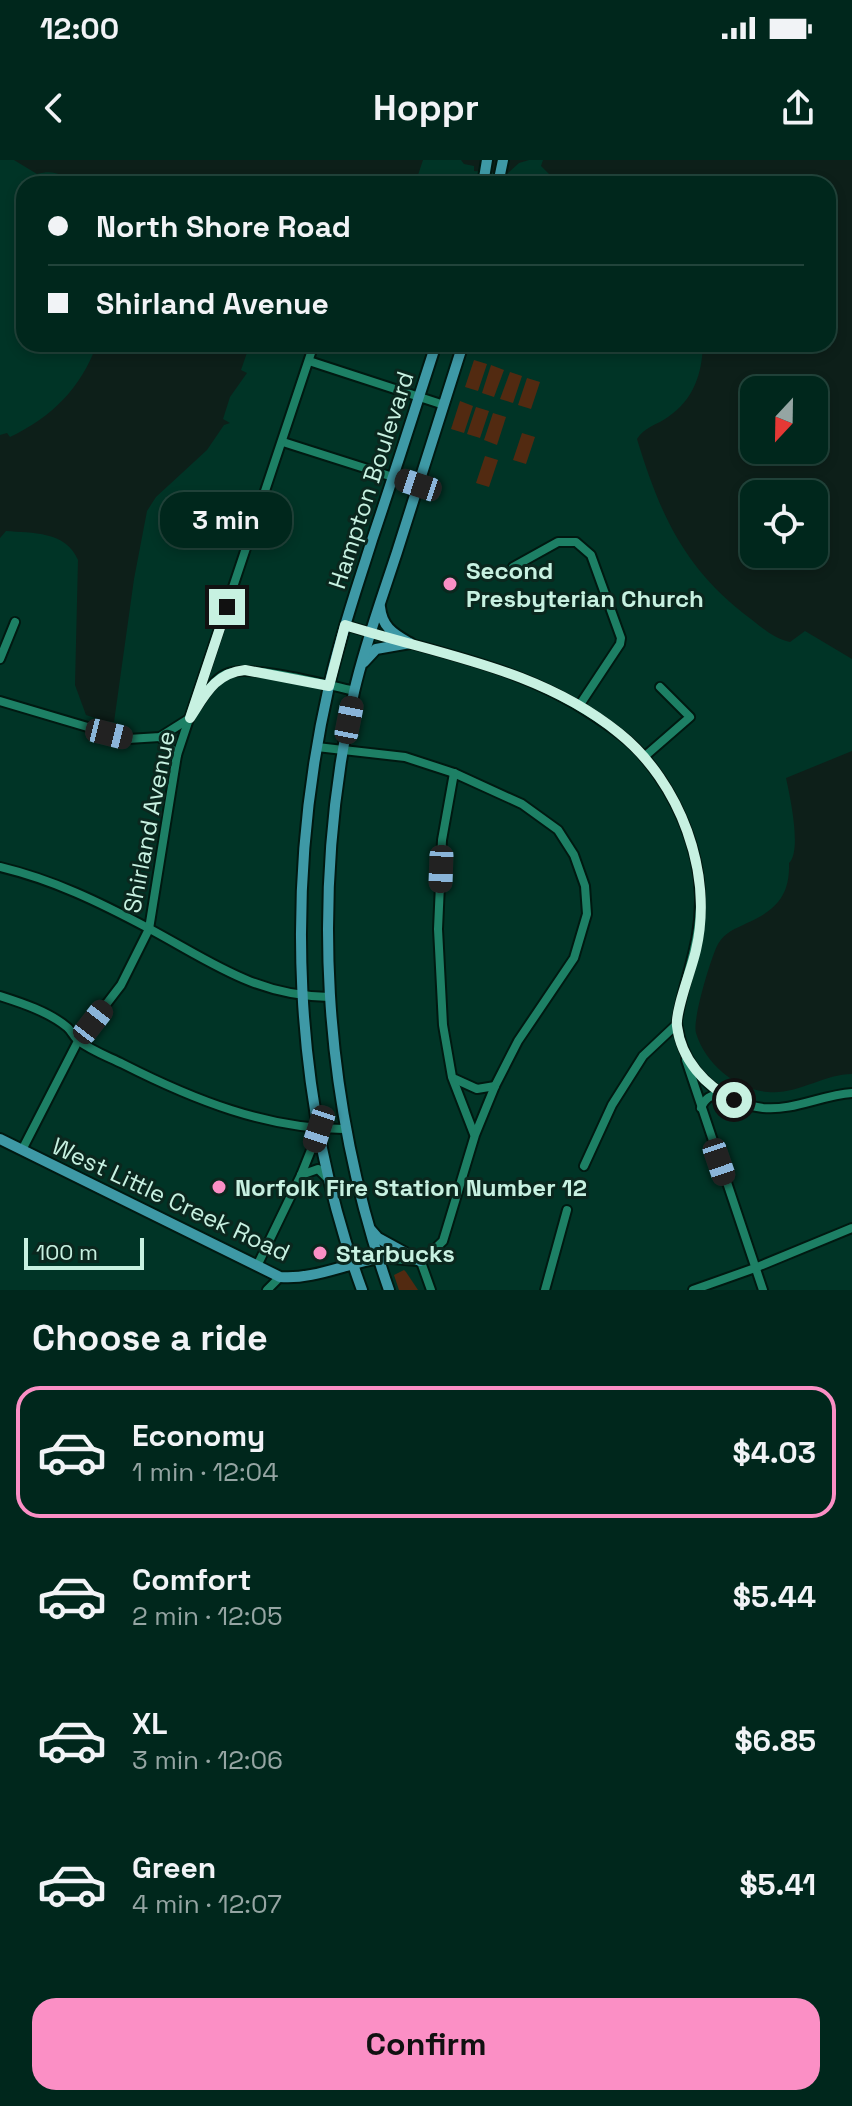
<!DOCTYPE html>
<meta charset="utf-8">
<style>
:root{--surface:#00271c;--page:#0e3329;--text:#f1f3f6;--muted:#95a5a3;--line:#22443b;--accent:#fb8fc5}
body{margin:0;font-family:"Space Grotesk",sans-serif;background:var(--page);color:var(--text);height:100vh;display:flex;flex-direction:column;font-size:30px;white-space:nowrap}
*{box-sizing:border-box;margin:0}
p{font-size:26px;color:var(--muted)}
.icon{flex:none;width:44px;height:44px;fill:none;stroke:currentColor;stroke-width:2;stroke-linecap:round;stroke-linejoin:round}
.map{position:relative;height:1130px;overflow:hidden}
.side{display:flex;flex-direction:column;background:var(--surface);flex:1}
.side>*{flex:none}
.guide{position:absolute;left:16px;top:16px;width:820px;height:176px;border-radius:24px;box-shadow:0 4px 12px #0003,0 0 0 2px var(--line);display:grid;align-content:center;height:176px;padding:0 32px;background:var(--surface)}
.needle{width:52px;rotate:202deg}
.buttons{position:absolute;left:740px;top:216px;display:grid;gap:16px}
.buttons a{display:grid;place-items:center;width:88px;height:88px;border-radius:16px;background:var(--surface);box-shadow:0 4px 12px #0003,0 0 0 2px var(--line);font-size:40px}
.scale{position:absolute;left:24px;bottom:20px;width:120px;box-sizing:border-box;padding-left:8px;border:4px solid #c7f1e1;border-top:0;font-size:22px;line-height:28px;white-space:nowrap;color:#c7f1e1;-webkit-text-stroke:6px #0a271e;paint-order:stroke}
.end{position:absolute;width:36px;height:36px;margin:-18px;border:10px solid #c7f1e1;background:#111;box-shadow:0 0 0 4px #111}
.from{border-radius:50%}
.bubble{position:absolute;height:56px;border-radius:24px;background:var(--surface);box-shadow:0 4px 12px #0003,0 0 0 2px var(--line);font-size:26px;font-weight:700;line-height:56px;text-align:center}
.car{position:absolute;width:24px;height:48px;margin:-24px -12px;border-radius:10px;box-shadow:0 0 6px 2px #0007;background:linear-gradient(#222 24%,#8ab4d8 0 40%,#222 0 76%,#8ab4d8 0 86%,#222 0)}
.guide b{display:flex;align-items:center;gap:28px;height:76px;font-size:30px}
.guide b+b{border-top:2px solid var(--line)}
.guide i{width:20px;height:20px;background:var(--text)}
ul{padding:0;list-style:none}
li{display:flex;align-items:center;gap:24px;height:132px;margin:0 16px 12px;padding:0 16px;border:4px solid transparent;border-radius:24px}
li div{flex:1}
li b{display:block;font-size:30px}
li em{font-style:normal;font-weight:700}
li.active{border-color:var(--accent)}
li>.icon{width:72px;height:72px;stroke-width:1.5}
h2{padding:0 32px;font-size:36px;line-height:96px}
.cta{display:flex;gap:16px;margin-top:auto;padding:16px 32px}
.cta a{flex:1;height:92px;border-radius:24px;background:var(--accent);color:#111;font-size:32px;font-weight:700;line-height:92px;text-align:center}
.status{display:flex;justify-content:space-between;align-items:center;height:56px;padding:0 40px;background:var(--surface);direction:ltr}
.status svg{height:22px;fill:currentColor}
header{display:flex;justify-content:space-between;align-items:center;height:104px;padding:0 32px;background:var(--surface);font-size:36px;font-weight:700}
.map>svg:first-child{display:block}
</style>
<div class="status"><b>12:00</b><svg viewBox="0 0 49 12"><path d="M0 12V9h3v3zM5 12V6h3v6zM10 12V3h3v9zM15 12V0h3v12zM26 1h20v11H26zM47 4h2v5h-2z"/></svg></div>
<header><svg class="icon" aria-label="back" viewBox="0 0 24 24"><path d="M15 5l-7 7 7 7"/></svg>Hoppr<svg class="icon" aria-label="share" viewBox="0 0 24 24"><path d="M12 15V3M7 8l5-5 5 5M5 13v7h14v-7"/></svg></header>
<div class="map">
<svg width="852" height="1130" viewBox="0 0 852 1130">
<rect width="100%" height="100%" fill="#003426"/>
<g fill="#522a11">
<polygon points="474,200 487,204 478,231 465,227"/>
<polygon points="491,205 504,210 494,237 482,233"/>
<polygon points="510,212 522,216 513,243 500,239"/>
<polygon points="527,218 540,222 531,249 518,245"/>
<polygon points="460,241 473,246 464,273 451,269"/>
<polygon points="476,247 489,251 480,278 467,274"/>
<polygon points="493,253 506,257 497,285 484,280"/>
<polygon points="522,273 535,277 526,304 513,300"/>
<polygon points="485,296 498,300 489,327 476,323"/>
<polygon points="404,1110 406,1112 418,1130 399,1130 394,1115"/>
</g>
<g fill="#0d1f19" fill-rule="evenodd">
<path d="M14 0H423L415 24H72C61 12 51 10 37 14Z"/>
<polygon points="461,0 529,0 519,3 507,14 474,11 474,6 464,4"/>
<path d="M543 0H852V499L805 471 790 482C772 478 758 464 743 453 683 405 660 354 637 279 644 267 657 265 668 257 694 239 702 214 703 184H828V24H559L541 6ZM754 230H814V290H754ZM754 334H814V394H754Z"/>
<path d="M97 184H250L241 210 247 213 230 237 223 259 230 263 224 265 207 290 156 337 147 351 134 419 114 562 104 561 86 555 75 525 78 400C66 371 32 373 6 371L0 378V275L7 273 10 277C52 257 81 228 97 184Z"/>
<path d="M852 591V914C824 914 797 935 768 932 736 929 706 905 696 873 692 860 711 797 718 784 725 772 735 769 747 763 777 750 790 735 789 703 802 691 790 636 786 618Z"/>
</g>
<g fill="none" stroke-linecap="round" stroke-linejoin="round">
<g stroke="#001911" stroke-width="12">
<g id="minor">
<polyline points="309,201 444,245"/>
<polyline points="283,282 418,325"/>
<polyline points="513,407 558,382 576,382 591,395 621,478 620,484 579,546"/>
<path d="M345 465C431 492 517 504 594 556 612 568 631 581 645 598 676 635 699 687 700 736 701 785 684 816 677 861 677 867 679 872 680 878 690 916 724 943 763 948 793 951 822 935 852 933"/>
<polyline points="0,499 15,462"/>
<polyline points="0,541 128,579 160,577 187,560"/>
<path d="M197 546C205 534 213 520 226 514 247 503 328 525 355 531"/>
<polyline points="160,577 177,595"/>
<polyline points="317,587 405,597 454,613 522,644 558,670 574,695 585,726 587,754 574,798 518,881 495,926 475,975 443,1081 421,1102"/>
<polyline points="644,597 690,557 660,527"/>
<polyline points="454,613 442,680 438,769 443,865 452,917 474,974"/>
<path d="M0 707C54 720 99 742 148 768 210 801 255 836 329 837"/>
<path d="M0 836C22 843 49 852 67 867 72 871 74 878 79 881 92 891 109 897 123 904 192 939 268 970 347 969"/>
<polyline points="686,900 763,1130"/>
<polyline points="455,919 477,929 495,926"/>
<path d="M701 948C705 938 710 935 722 934"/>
<polyline points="22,990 78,881 121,825 149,769 177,595 314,184"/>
<polyline points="584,1006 612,945 643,896 677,864"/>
<polyline points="301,1015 318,1009 327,1018"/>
<polyline points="380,1098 417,1101"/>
<polyline points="421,1102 431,1130"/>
<polyline points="257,1106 301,1015 319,970"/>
<polyline points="267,1130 280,1117"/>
<polyline points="545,1130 567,1050"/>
<polyline points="693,1130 755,1108 852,1068"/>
</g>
</g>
<g stroke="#001911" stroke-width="14">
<g id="major">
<polyline points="483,24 487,0"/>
<polyline points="498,24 503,0"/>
<path d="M380 447C382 466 392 473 408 482"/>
<polyline points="364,502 376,489 410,483"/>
<path d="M0 979 280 1117C313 1120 347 1103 380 1098"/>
<polyline points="371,1070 378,1078 420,1101"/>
<path d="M362 1130C292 939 284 724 329 526 340 476 357 428 372 380 394 315 415 249 436 184"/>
<path d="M389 1130C322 938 310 731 354 532 365 484 382 438 397 392 419 323 441 253 463 184"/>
</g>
</g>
<use href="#minor" stroke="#1d8065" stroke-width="8"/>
<use href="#major" stroke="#3e99a6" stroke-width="10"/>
</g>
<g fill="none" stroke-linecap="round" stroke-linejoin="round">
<path stroke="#c7f1e1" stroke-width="10" d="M227 447 190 558C205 535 215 513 245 510L329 526 345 465C439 495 539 508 619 573 680 622 714 713 696 790 692 809 675 850 677 866 681 899 705 926 734 940"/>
</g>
<g fill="#fb8fc5" stroke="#0a271e" stroke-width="3">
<circle cx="450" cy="424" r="8"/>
<circle cx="219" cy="1027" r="8"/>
<circle cx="320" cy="1093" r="8"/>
</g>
<g text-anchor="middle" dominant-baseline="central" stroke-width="6" stroke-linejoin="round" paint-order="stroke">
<g font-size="24" fill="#c7f1e1" stroke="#0a271e">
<text transform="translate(371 320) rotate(-72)">Hampton Boulevard</text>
<text transform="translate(149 662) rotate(-79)">Shirland Avenue</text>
<text transform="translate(171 1039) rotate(25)">West Little Creek Road</text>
</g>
<g font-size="24" font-weight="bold" fill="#c7f1e1" stroke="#0a271e" text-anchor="start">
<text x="466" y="410">Second<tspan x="466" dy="28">Presbyterian Church</tspan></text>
<text x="235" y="1027">Norfolk Fire Station Number 12</text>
<text x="336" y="1093">Starbucks</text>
</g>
</g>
</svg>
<div class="buttons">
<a><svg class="needle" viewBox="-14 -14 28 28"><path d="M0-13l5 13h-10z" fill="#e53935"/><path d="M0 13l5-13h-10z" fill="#95a5a3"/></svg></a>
<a><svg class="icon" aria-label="locate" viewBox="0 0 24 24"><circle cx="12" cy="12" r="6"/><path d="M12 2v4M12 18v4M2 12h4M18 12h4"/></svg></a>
</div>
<div class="scale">100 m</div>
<i class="end from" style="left:734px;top:940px"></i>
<i class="end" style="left:227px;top:447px"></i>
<div class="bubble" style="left:160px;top:332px;width:132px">3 min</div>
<i class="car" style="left:418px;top:325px;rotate:288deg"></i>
<i class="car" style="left:349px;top:560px;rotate:11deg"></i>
<i class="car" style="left:109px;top:574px;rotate:104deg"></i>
<i class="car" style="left:441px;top:709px;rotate:182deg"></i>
<i class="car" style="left:93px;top:862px;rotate:38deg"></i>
<i class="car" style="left:319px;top:969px;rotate:198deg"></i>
<i class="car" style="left:719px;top:1002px;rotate:161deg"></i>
<div class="guide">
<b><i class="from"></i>North Shore Road</b>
<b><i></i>Shirland Avenue</b>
</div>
</div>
<section class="side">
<h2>Choose a ride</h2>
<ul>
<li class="active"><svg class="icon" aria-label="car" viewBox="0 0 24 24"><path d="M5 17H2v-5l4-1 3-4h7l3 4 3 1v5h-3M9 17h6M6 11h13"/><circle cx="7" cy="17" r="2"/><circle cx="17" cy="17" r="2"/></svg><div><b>Economy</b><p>1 min · 12:04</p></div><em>$4.03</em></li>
<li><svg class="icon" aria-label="car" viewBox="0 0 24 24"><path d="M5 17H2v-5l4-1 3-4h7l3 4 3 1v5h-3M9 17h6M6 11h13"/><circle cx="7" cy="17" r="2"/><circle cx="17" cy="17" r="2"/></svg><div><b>Comfort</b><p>2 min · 12:05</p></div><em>$5.44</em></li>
<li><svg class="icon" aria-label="car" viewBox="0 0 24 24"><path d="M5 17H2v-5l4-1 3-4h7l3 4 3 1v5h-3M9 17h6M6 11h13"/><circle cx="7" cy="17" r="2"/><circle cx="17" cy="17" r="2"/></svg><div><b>XL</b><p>3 min · 12:06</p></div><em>$6.85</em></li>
<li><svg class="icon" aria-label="car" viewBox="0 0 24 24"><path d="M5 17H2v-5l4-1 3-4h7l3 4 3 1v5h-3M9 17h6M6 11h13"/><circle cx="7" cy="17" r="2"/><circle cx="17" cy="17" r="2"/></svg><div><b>Green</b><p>4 min · 12:07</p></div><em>$5.41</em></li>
</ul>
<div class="cta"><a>Confirm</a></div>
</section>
